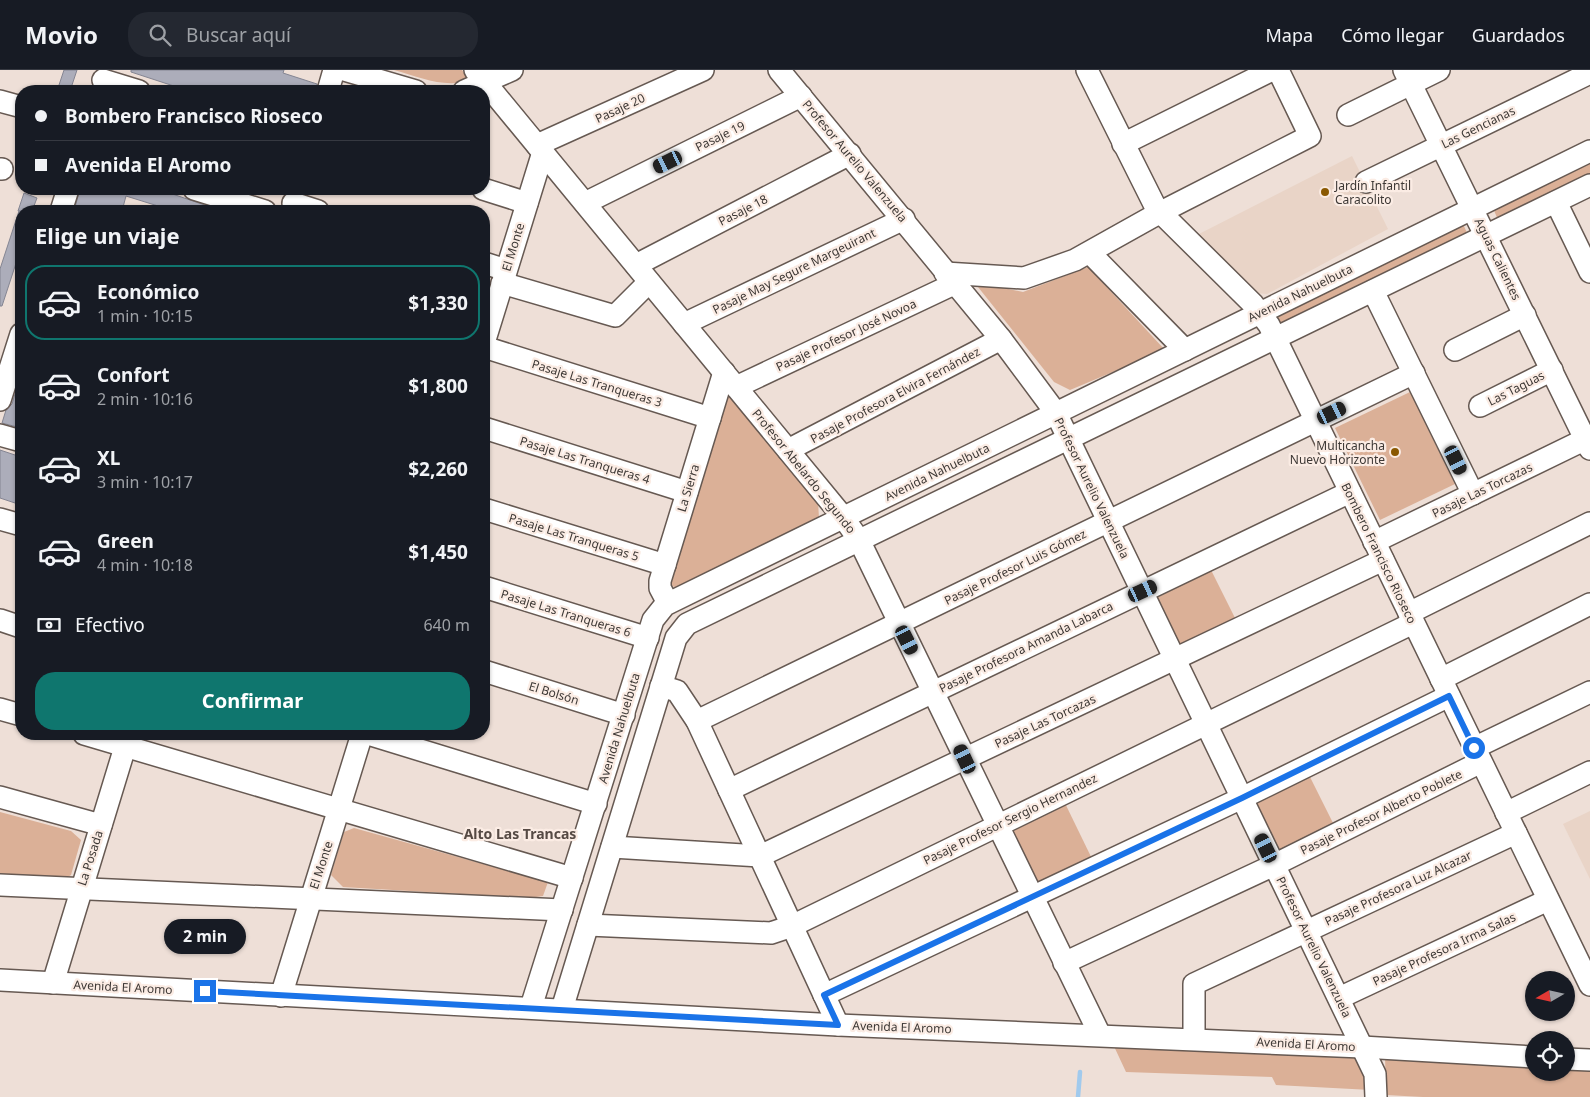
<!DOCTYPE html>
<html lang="es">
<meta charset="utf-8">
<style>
:root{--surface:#171b24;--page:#242831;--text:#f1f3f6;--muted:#9ea1a6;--line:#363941;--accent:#0f766e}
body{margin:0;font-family:"Noto Sans",sans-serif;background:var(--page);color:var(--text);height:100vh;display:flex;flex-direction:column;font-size:19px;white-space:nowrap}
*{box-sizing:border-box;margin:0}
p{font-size:16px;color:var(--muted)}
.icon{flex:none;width:28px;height:28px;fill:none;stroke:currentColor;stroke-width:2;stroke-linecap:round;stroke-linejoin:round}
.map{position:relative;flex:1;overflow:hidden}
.panel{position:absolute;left:15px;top:135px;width:475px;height:535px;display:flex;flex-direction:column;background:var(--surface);border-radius:20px;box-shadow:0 1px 4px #0004}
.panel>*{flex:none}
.banner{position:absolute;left:15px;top:15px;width:475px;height:110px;border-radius:20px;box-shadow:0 1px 4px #0004;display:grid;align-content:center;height:110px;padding:0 20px;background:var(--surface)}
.needle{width:32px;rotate:261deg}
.tools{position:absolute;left:1525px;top:901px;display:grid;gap:10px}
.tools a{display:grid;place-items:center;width:50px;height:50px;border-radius:50%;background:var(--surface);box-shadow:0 1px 4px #0004;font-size:25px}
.end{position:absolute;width:22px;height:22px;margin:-11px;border:6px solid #1a73e8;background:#fff;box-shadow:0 0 0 2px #fff}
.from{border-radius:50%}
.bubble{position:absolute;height:35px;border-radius:18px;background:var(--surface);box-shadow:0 1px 4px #0004;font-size:16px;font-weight:700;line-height:35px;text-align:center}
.car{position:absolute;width:15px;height:30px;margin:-15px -8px;border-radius:6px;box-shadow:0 0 4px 1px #0007;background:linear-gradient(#222 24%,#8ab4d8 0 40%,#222 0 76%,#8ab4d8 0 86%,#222 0)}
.banner b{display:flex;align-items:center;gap:18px;height:48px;font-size:19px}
.banner b+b{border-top:1px solid var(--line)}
.banner i{width:12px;height:12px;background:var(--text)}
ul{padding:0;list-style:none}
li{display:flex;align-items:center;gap:15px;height:75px;margin:0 10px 8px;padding:0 10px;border:2px solid transparent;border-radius:20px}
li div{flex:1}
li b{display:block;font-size:19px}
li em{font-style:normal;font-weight:700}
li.on{border-color:var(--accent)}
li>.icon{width:45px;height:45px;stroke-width:1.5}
h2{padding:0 20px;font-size:22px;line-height:60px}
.pay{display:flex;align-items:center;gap:12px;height:55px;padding:0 20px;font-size:19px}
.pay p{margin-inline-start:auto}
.cta{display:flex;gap:10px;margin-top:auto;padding:10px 20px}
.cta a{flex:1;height:58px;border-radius:20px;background:var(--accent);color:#fff;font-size:20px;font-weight:700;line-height:58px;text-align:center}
header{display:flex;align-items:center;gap:30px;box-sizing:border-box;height:70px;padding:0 25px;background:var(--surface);border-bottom:1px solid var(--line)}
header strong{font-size:24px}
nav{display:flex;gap:28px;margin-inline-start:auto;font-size:18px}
.search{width:350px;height:45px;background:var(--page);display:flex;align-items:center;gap:12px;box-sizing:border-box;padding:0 18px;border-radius:20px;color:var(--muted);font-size:19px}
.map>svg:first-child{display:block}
</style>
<header>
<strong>Movio</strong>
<div class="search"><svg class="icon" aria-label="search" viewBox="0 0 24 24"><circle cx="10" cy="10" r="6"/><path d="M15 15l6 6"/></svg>Buscar aquí</div>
<nav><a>Mapa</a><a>Cómo llegar</a><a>Guardados</a></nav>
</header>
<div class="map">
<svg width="1590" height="1027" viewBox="0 0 1590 1027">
<rect width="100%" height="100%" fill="#eedfd7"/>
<g fill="#e9d4c7">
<polygon points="1352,86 1388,159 1267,224 1256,223 1197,165"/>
<polygon points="1590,741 1590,809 1563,754"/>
</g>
<g fill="#dbb097">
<path d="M394 0H462L470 10C446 19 419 7 394 0Z"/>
<polygon points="1590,92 1590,105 1498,150 1493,138"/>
<polygon points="1463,154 1468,165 1281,255 1277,246"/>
<polygon points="1088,197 1165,280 1070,320 1054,312 974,212 1023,222"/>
<polygon points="728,320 818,430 819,449 676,518 671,515"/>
<polygon points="1410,322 1455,414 1380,450 1335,358"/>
<polygon points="1206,490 1240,558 1175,588 1143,521"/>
<polygon points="1305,697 1338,763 1274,795 1242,728"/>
<polygon points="1061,725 1096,797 1032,827 997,756"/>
<polygon points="0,742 71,761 81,770 71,805 61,811 0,806"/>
<polygon points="354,758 548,812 543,826 529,828 343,817 331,805 344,762"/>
<polygon points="1112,972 1353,983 1371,1020 1276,1015 1272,1007 1126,1002"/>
<polygon points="1385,986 1534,994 1534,1002 1566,1002 1566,996 1590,998 1590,1027 1423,1027 1386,1025"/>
</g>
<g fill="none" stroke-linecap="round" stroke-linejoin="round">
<polyline stroke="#a1caed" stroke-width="4.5" points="1078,1027 1080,1002"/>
</g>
<g fill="#acadba" stroke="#848592">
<polygon points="64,0 77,0 70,21 57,21"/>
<polygon points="131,0 284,0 283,3 317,14 316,21 189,21 131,2"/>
<polygon points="80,119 158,119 219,140 174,141 126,126 122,141 74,141"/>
<polygon points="24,123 37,128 32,141 18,141"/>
<polygon points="19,141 21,142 21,178 2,236 0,236 0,199"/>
<polygon points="21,304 21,358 2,353 6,340 12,334"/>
<polygon points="0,380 21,387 21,435 0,428"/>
</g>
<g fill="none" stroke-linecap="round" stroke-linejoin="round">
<g stroke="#665952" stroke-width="24">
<g id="minor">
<polyline points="344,0 416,21"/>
<polyline points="475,0 843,447 859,470 1100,965"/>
<polyline points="779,0 1001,269 1056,343 1375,1004 1376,1027"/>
<polyline points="1087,0 1156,138 1253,234 1269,255 1590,915"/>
<polyline points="1404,0 1590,379"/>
<polyline points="103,10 139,21"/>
<polyline points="328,21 334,0"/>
<polyline points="464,21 512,0"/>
<polyline points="0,31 18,36"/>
<polyline points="1348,45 1439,0"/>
<polyline points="1123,74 1272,0"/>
<polyline points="537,75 703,0"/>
<polyline points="0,99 2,99"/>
<polyline points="1366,112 1590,3"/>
<polyline points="194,119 265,141"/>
<polyline points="483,119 527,133"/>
<polyline points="1556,132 1590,202"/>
<polyline points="293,133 318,141"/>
<polyline points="585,133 801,26"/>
<polyline points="61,141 68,119"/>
<polyline points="1090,183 1185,280"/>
<polyline points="484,193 506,200"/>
<polyline points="636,195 850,84"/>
<polyline points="945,203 1024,208 1075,190 1159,143 1310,66 1278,0"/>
<polyline points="502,213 615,246 649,212"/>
<polyline points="1373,221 1473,424"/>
<polyline points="684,254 904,149"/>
<polyline points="484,273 543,82"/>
<polyline points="484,277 710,348"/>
<polyline points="1455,280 1525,245"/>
<polyline points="736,317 956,213"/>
<polyline points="0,330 21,264"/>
<polyline points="1480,336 1552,300"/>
<polyline points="484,358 687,422"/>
<polyline points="0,365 21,371"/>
<polyline points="788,380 1001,269"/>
<polyline points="484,439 665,495"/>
<polyline points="0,449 21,455"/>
<polyline points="1374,472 1590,367"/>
<polyline points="484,517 648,568"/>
<polyline points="668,533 660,518 660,511 724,302"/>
<polyline points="1409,543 1590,453"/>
<polyline points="0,550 21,557"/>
<polyline points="484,601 624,645"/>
<polyline points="1441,609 1590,534"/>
<polyline points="661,616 677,621 697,651 838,955"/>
<polyline points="0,639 21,645"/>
<polyline points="697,651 1414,303"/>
<polyline points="84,664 572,808"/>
<polyline points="368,664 596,734"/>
<polyline points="1474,678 1590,622"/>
<polyline points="729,720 1350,422"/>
<polyline points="0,727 101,755"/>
<polyline points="1506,743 1590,702"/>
<polyline points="612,777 760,786 1383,490"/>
<polyline points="0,815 562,840"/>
<polyline points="588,855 771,863 792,856 1413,553"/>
<polyline points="1064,893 1274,795 1481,692"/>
<polyline points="0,910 838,955 1362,977 1534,987"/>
<polyline points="53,913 129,664"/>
<polyline points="824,925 1242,728 1449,626"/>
<polyline points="281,926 362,664"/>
<polyline points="1339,928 1548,830"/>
<polyline points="531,937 653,550 665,535 1590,81"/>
<polyline points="562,939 676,568 687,554 1590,115"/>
<polyline points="1194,969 1194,914 1516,763"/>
<polyline points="1566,989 1590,990"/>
</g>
</g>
<use href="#minor" stroke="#fff" stroke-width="21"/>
</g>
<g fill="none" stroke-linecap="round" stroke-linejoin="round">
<polyline stroke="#1a73e8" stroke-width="6" points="205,921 838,955 824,925 1242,728 1449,626 1474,678"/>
</g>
<g fill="#8a5801" stroke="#fbece4" stroke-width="2">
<circle cx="1325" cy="122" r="5"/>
<circle cx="1395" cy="382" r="5"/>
</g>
<g text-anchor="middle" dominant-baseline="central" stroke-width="4.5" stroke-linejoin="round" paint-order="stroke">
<g font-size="12" fill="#3d3835" stroke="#fbece4">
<text transform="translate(620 38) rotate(-25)">Pasaje 20</text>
<text transform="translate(1478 57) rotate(-26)">Las Gencianas</text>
<text transform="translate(720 66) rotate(-26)">Pasaje 19</text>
<text transform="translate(855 91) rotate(50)">Profesor Aurelio Valenzuela</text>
<text transform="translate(743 140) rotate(-27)">Pasaje 18</text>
<text transform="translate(513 177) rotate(-73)">El Monte</text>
<text transform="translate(1498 189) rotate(64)">Aguas Calientes</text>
<text transform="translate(794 201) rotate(-26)">Pasaje May Segure Margeuirant</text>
<text transform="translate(1300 223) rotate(-26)">Avenida Nahuelbuta</text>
<text transform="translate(846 265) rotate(-25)">Pasaje Profesor José Novoa</text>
<text transform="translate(597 313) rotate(17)">Pasaje Las Tranqueras 3</text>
<text transform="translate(1516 318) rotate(-27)">Las Taguas</text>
<text transform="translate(895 325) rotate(-28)">Pasaje Profesora Elvira Fernández</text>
<text transform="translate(585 390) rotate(17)">Pasaje Las Tranqueras 4</text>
<text transform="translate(804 401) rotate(51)">Profesor Abelardo Segundo</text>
<text transform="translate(937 402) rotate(-26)">Avenida Nahuelbuta</text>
<text transform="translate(688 418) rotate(-73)">La Sierra</text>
<text transform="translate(1092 418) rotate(64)">Profesor Aurelio Valenzuela</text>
<text transform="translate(1482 420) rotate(-26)">Pasaje Las Torcazas</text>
<text transform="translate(574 467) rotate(17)">Pasaje Las Tranqueras 5</text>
<text transform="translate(1379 483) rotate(64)">Bombero Francisco Rioseco</text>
<text transform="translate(1015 497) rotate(-26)">Pasaje Profesor Luis Gómez</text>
<text transform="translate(566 543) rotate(17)">Pasaje Las Tranqueras 6</text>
<text transform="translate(1026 577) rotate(-26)">Pasaje Profesora Amanda Labarca</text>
<text transform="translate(554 623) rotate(17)">El Bolsón</text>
<text transform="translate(1045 651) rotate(-25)">Pasaje Las Torcazas</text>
<text transform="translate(619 658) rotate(-73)">Avenida Nahuelbuta</text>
<text transform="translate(1381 742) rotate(-26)">Pasaje Profesor Alberto Poblete</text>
<text transform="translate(1010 749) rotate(-26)">Pasaje Profesor Sergio Hernandez</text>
<text transform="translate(90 788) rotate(-72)">La Posada</text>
<text transform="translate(321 795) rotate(-72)">El Monte</text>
<text transform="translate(1398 818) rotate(-25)">Pasaje Profesora Luz Alcazar</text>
<text transform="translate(1314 877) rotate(64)">Profesor Aurelio Valenzuela</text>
<text transform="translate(1444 879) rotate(-25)">Pasaje Profesora Irma Salas</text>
<text transform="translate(123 917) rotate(3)">Avenida El Aromo</text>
<text transform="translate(902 957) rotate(2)">Avenida El Aromo</text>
<text transform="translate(1306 974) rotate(3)">Avenida El Aromo</text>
</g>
<g font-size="12" fill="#3d3835" stroke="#fbece4" text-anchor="start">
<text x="1335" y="115">Jardín Infantil<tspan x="1335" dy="14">Caracolito</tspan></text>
<text x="1385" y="375" text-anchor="end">Multicancha<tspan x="1385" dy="14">Nuevo Horizonte</tspan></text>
</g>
<g font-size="14" font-weight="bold" fill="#564a44" stroke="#fbece4">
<text x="520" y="763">Alto Las Trancas</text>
</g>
</g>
</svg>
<div class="tools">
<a><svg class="needle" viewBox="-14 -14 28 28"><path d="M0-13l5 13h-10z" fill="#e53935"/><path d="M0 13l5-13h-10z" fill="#9ea1a6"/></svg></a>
<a><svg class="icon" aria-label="locate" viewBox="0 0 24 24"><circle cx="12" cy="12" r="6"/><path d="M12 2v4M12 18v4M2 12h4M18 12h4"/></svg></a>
</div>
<i class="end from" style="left:1474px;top:678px"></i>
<i class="end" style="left:205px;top:921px"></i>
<div class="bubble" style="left:164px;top:849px;width:82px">2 min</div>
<i class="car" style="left:668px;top:92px;rotate:244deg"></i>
<i class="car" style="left:1332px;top:343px;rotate:64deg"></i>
<i class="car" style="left:1456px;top:390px;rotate:154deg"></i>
<i class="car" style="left:1143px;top:521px;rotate:65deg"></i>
<i class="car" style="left:907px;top:570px;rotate:153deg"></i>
<i class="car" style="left:965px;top:689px;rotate:335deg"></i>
<i class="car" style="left:1266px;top:778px;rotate:334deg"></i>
<div class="banner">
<b><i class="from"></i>Bombero Francisco Rioseco</b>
<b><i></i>Avenida El Aromo</b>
</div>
<section class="panel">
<h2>Elige un viaje</h2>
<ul>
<li class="on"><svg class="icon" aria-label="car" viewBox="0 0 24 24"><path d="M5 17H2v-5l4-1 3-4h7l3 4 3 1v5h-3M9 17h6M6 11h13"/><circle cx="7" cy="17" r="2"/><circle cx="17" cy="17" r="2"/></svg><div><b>Económico</b><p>1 min · 10:15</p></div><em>$1,330</em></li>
<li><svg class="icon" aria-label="car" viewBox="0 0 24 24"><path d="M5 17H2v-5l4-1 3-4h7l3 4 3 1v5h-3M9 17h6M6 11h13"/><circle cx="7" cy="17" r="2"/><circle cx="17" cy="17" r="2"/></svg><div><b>Confort</b><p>2 min · 10:16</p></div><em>$1,800</em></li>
<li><svg class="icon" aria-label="car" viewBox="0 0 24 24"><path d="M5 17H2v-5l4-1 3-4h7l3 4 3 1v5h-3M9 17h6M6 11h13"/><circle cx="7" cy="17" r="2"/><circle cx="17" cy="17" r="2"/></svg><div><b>XL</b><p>3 min · 10:17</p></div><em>$2,260</em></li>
<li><svg class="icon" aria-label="car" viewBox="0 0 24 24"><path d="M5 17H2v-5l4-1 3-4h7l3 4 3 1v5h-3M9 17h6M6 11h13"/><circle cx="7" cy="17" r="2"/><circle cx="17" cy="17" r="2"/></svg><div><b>Green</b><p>4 min · 10:18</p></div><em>$1,450</em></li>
</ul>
<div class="pay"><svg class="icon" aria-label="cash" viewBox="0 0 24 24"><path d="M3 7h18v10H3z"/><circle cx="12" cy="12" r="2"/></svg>Efectivo<p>640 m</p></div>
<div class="cta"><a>Confirmar</a></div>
</section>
</div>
